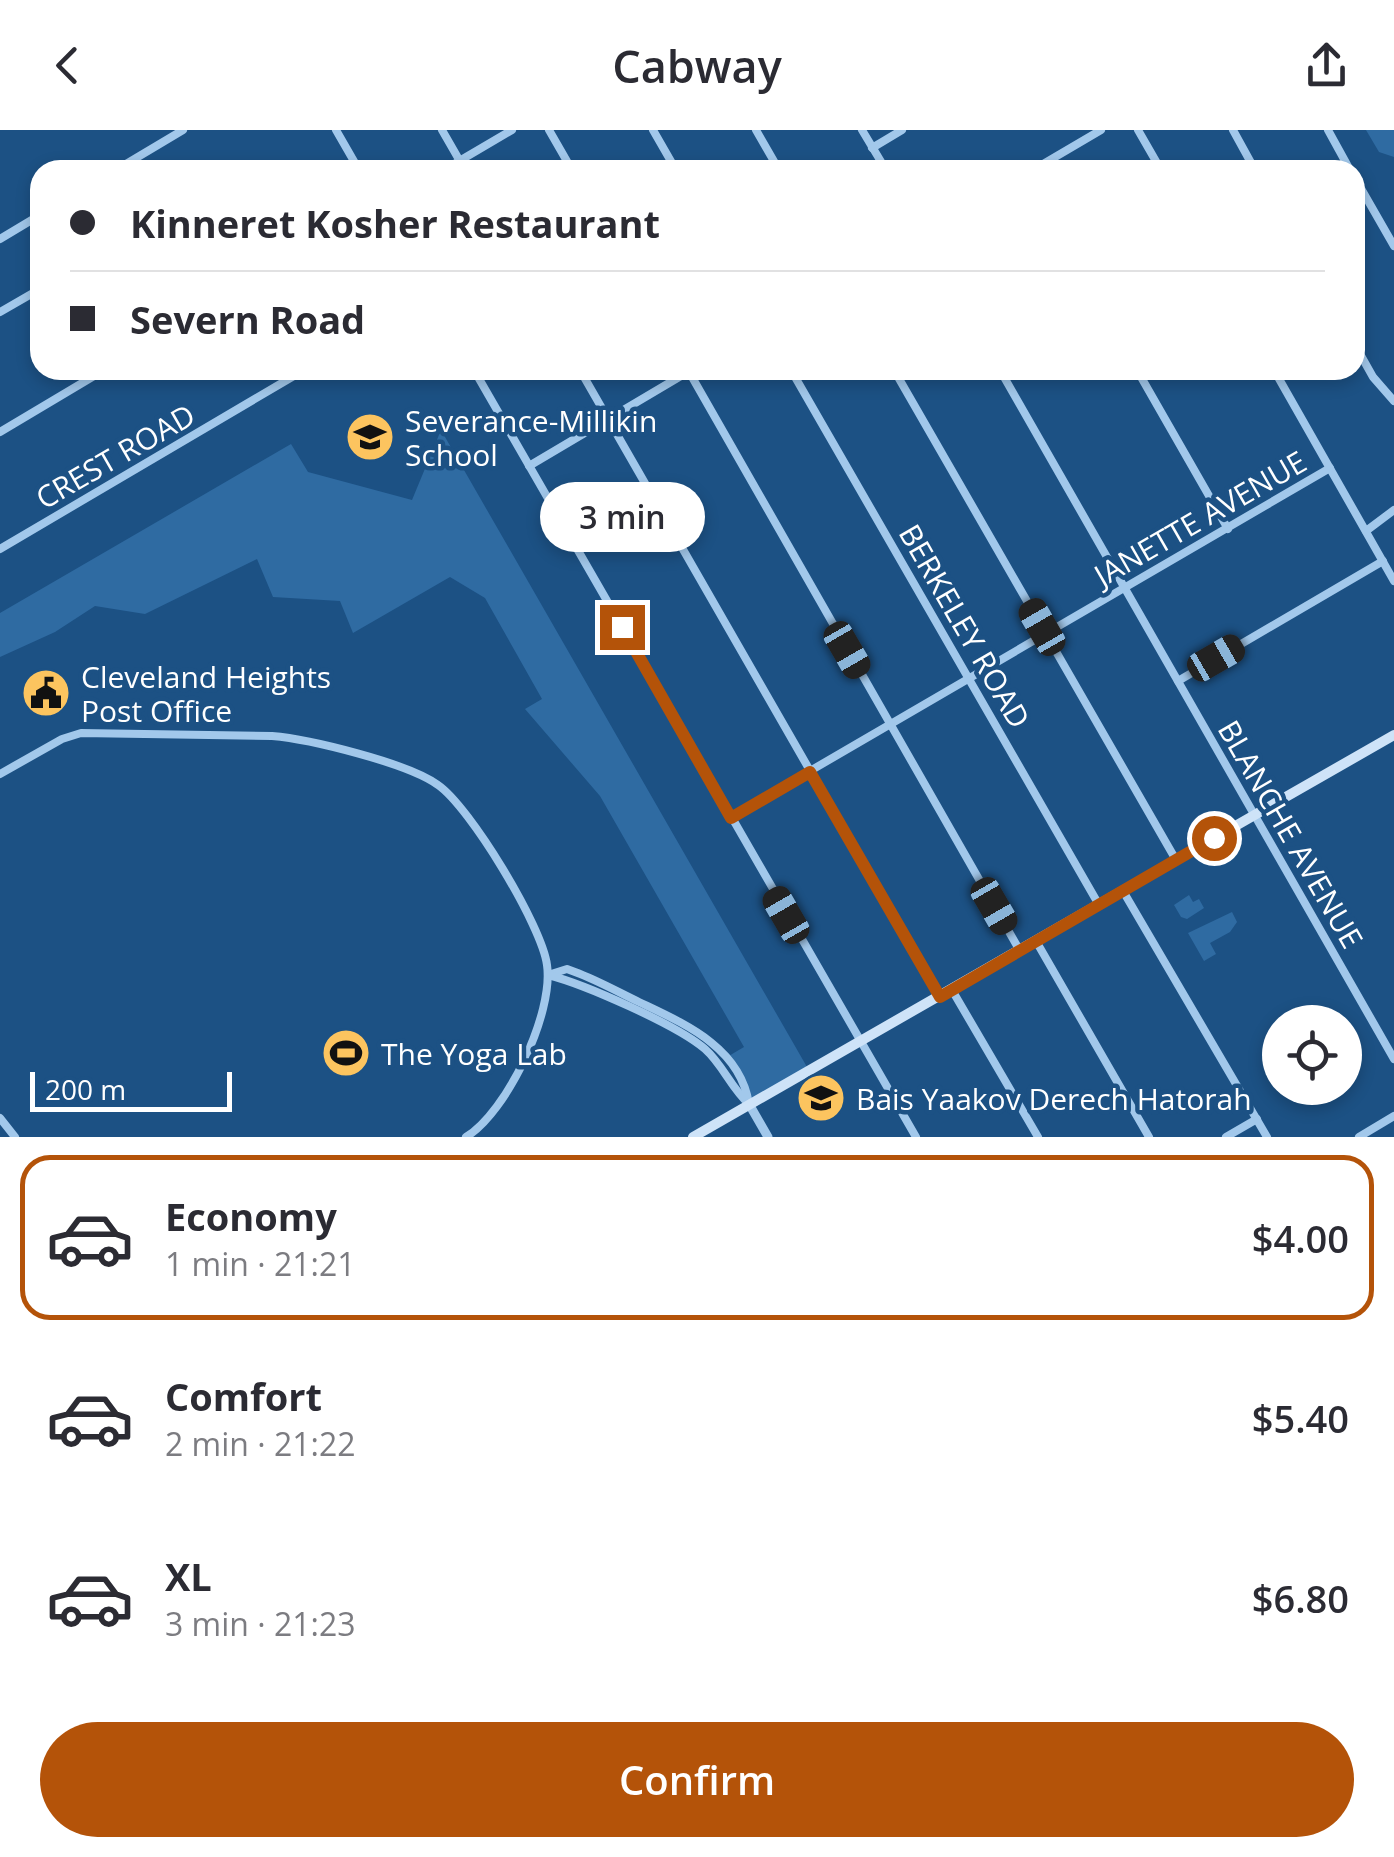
<!DOCTYPE html>
<meta charset="utf-8">
<style>
:root{--surface:#fff;--page:#f2f2f3;--text:#2b2b33;--muted:#7c7c81;--line:#e1e1e2;--accent:#b45309}
body{margin:0;font-family:"Open Sans",sans-serif;background:var(--page);color:var(--text);height:100vh;display:flex;flex-direction:column;font-size:38px;white-space:nowrap}
*{box-sizing:border-box;margin:0}
p{font-size:32px;color:var(--muted)}
.icon{flex:none;width:55px;height:55px;fill:none;stroke:currentColor;stroke-width:2;stroke-linecap:round;stroke-linejoin:round}
.map{position:relative;height:1007px;overflow:hidden}
.side{display:flex;flex-direction:column;background:var(--surface);flex:1}
.side>*{flex:none}
.top-card{position:absolute;left:30px;top:30px;width:1335px;height:220px;border-radius:30px;box-shadow:0 5px 15px #0003;display:grid;align-content:center;height:220px;padding:0 40px;background:var(--surface)}
.fabs{position:absolute;left:1262px;top:875px;display:grid;gap:20px}
.fabs a{display:grid;place-items:center;width:100px;height:100px;border-radius:50%;background:var(--surface);box-shadow:0 5px 15px #0003;font-size:50px}
.scale{position:absolute;left:30px;bottom:25px;width:202px;box-sizing:border-box;padding-left:10px;border:5px solid #fff;border-top:0;font-size:28px;line-height:35px;white-space:nowrap;color:#fff;-webkit-text-stroke:8px #1c5184;paint-order:stroke}
.end{position:absolute;width:45px;height:45px;margin:-22px;border:12px solid #b45309;background:#fff;box-shadow:0 0 0 5px #fff}
.from{border-radius:50%}
.bubble{position:absolute;height:70px;border-radius:35px;background:var(--surface);box-shadow:0 5px 15px #0003;font-size:32px;font-weight:600;line-height:70px;text-align:center}
.car{position:absolute;width:30px;height:60px;margin:-30px -15px;border-radius:12px;box-shadow:0 0 8px 2px #0007;background:linear-gradient(#222 24%,#8ab4d8 0 40%,#222 0 76%,#8ab4d8 0 86%,#222 0)}
.top-card b{display:flex;align-items:center;gap:35px;height:95px;font-size:38px}
.top-card b+b{border-top:2px solid var(--line)}
.top-card i{width:25px;height:25px;background:var(--text)}
ul{padding:18px 0 0;list-style:none}
li{display:flex;align-items:center;gap:30px;height:165px;margin:0 20px 15px;padding:0 20px;border:5px solid transparent;border-radius:30px}
li div{flex:1}
li b{display:block;font-size:38px}
li em{font-style:normal;font-weight:600}
li.current{border-color:var(--accent)}
li>.icon{width:90px;height:90px;stroke-width:1.5}
.cta{display:flex;gap:20px;margin-top:auto;padding:20px 40px}
.cta a{flex:1;height:115px;border-radius:60px;background:var(--accent);color:#fff;font-size:40px;font-weight:600;line-height:115px;text-align:center}
header{display:flex;justify-content:space-between;align-items:center;height:130px;padding:0 40px;background:var(--surface);font-size:45px;font-weight:600}
.map>svg:first-child{display:block}
</style>
<header><svg class="icon" aria-label="back" viewBox="0 0 24 24"><path d="M15 5l-7 7 7 7"/></svg>Cabway<svg class="icon" aria-label="share" viewBox="0 0 24 24"><path d="M12 15V3M7 8l5-5 5 5M5 13v7h14v-7"/></svg></header>
<div class="map">
<svg width="1394" height="1007" viewBox="0 0 1394 1007">
<rect width="100%" height="100%" fill="#1c5184"/>
<g fill="#2f6ba2">
<polygon points="1366,0 1394,0 1394,27 1379,22"/>
<polygon points="441,300 807,937 749,974 727,927 744,917 600,666 525,579 542,569 485,468 450,447 353,503 340,471 273,467 257,429 145,484 95,476 55,502 0,527 0,483 291,314 308,342 412,370"/>
<polygon points="1189,765 1193,772 1199,769 1204,778 1187,789 1181,787 1174,775"/>
<polygon points="1232,782 1237,792 1230,802 1210,813 1216,824 1204,831 1188,803"/>
</g>
<g fill="none" stroke-linecap="round" stroke-linejoin="round">
<g stroke="#a2c8eb" stroke-width="8">
<polyline points="336,0 359,40"/>
<polyline points="442,0 465,40"/>
<polyline points="549,0 572,40"/>
<polyline points="653,0 676,40"/>
<polyline points="756,0 779,40"/>
<polyline points="862,0 886,40"/>
<polyline points="1138,0 1161,40"/>
<polyline points="1233,0 1255,40"/>
<polyline points="1328,0 1350,40"/>
<polyline points="872,18 902,0"/>
<polyline points="116,40 183,0"/>
<polyline points="444,40 512,0"/>
<polyline points="1033,40 1101,0"/>
<polyline points="1355,48 1394,116"/>
<polyline points="0,109 40,85"/>
<polyline points="0,182 40,159"/>
<polyline points="1355,215 1373,247 1394,271"/>
<polyline points="474,240 916,1007"/>
<polyline points="580,240 940,867"/>
<polyline points="688,240 1020,821"/>
<polyline points="791,240 1099,775"/>
<polyline points="894,240 1176,730"/>
<polyline points="1000,240 1394,929"/>
<polyline points="1137,240 1228,399"/>
<polyline points="1274,240 1394,451"/>
<polyline points="0,302 104,240"/>
<polyline points="529,336 691,240"/>
<polyline points="1366,401 1394,380"/>
<polyline points="0,419 304,240"/>
<polyline points="1178,551 1383,431"/>
<path d="M0 644 62 609 81 603 272 606C309 609 408 633 438 655 470 677 542 796 547 835 554 883 507 982 466 1007"/>
<polyline points="731,687 1330,338"/>
<polyline points="1123,761 1267,1007"/>
<polyline points="1036,811 1149,1007"/>
<path d="M548 845 567 839 575 842C597 850 618 862 639 872 685 894 740 917 749 974"/>
<path d="M548 845C584 854 677 895 705 919 723 935 731 958 749 974"/>
<polyline points="952,860 1038,1007"/>
<polyline points="0,988 15,1007"/>
<polyline points="1226,1007 1257,989"/>
<polyline points="1359,1007 1394,986"/>
</g>
<polyline stroke="#a2c8eb" stroke-width="9" points="749,974 768,1007"/>
<polyline stroke="#cee3f8" stroke-width="10" points="693,1007 1394,605"/>
</g>
<g fill="none" stroke-linecap="round" stroke-linejoin="round">
<polyline stroke="#b45309" stroke-width="12" points="622,497 731,688 810,642 940,867 1214,708"/>
</g>
<defs>
<g id="school-disc" transform="scale(2.5)"><circle r="9.5" fill="#fcc45f" stroke="#1c5184"/><path d="M0-5L7-2L0 1L-7-2ZM-4 1L0 2.5L4 1V4Q0 6-4 4Z" fill="#111"/></g>
<g id="civic-disc" transform="scale(2.5)"><circle r="9.5" fill="#fcc45f" stroke="#1c5184"/><path d="M-.6-6.5H3V-4.5H.6V-3L4-1V1h2V6H-6V1h2V-1L-.6-3ZM-1.2 2.5V6h2.4V2.5Z" fill="#111"/></g>
<g id="stadium-disc" transform="scale(2.5)"><circle r="9.5" fill="#fcc45f" stroke="#1c5184"/><path d="M0-5a6.5 5 0 1 0 0 10a6.5 5 0 1 0 0-10ZM-3.5-1.8h7v3.6h-7Z" fill="#111"/></g>
</defs>
<g fill-rule="evenodd">
<use href="#school-disc" x="370" y="307"/>
<use href="#civic-disc" x="46" y="563"/>
<use href="#stadium-disc" x="346" y="923"/>
<use href="#school-disc" x="821" y="968"/>
</g>
<g text-anchor="middle" dominant-baseline="central" stroke-width="9" stroke-linejoin="round" paint-order="stroke">
<g font-size="30" fill="#fff" stroke="#1c5184" text-anchor="start">
<text x="405" y="290">Severance-Millikin<tspan x="405" dy="34">School</tspan></text>
<text x="81" y="546">Cleveland Heights<tspan x="81" dy="34">Post Office</tspan></text>
<text x="381" y="923">The Yoga Lab</text>
<text x="856" y="968">Bais Yaakov Derech Hatorah</text>
</g>
<g font-size="30" fill="#fff" stroke="#1c5184">
<text transform="translate(115 326) rotate(-30)">CREST ROAD</text>
<text transform="translate(1200 388) rotate(-30)">JANETTE AVENUE</text>
<text transform="translate(965 496) rotate(60)">BERKELEY ROAD</text>
<text transform="translate(1291 704) rotate(60)">BLANCHE AVENUE</text>
</g>
</g>
</svg>
<div class="fabs">
<a><svg class="icon" aria-label="locate" viewBox="0 0 24 24"><circle cx="12" cy="12" r="6"/><path d="M12 2v4M12 18v4M2 12h4M18 12h4"/></svg></a>
</div>
<div class="scale">200 m</div>
<i class="end from" style="left:1214px;top:708px"></i>
<i class="end" style="left:622px;top:497px"></i>
<div class="bubble" style="left:540px;top:352px;width:165px">3 min</div>
<i class="car" style="left:1042px;top:497px;rotate:330deg"></i>
<i class="car" style="left:847px;top:520px;rotate:150deg"></i>
<i class="car" style="left:1216px;top:528px;rotate:60deg"></i>
<i class="car" style="left:994px;top:776px;rotate:150deg"></i>
<i class="car" style="left:786px;top:785px;rotate:330deg"></i>
<div class="top-card">
<b><i class="from"></i>Kinneret Kosher Restaurant</b>
<b><i></i>Severn Road</b>
</div>
</div>
<section class="side">
<ul>
<li class="current"><svg class="icon" aria-label="car" viewBox="0 0 24 24"><path d="M5 17H2v-5l4-1 3-4h7l3 4 3 1v5h-3M9 17h6M6 11h13"/><circle cx="7" cy="17" r="2"/><circle cx="17" cy="17" r="2"/></svg><div><b>Economy</b><p>1 min · 21:21</p></div><em>$4.00</em></li>
<li><svg class="icon" aria-label="car" viewBox="0 0 24 24"><path d="M5 17H2v-5l4-1 3-4h7l3 4 3 1v5h-3M9 17h6M6 11h13"/><circle cx="7" cy="17" r="2"/><circle cx="17" cy="17" r="2"/></svg><div><b>Comfort</b><p>2 min · 21:22</p></div><em>$5.40</em></li>
<li><svg class="icon" aria-label="car" viewBox="0 0 24 24"><path d="M5 17H2v-5l4-1 3-4h7l3 4 3 1v5h-3M9 17h6M6 11h13"/><circle cx="7" cy="17" r="2"/><circle cx="17" cy="17" r="2"/></svg><div><b>XL</b><p>3 min · 21:23</p></div><em>$6.80</em></li>
</ul>
<div class="cta"><a>Confirm</a></div>
</section>
